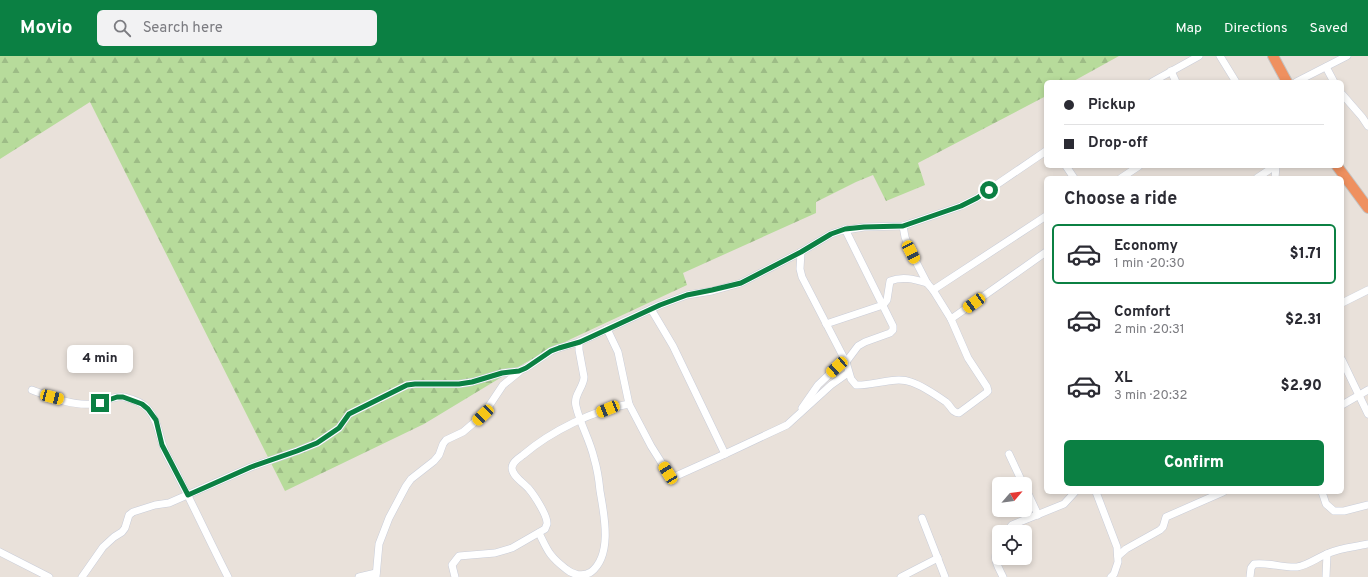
<!DOCTYPE html>
<meta charset="utf-8">
<style>
:root{--surface:#fff;--page:#f2f2f3;--text:#2b2b33;--muted:#7c7c81;--line:#e1e1e2;--accent:#0b8043}
body{margin:0;font-family:Overpass,sans-serif;background:var(--page);color:var(--text);height:100vh;display:flex;flex-direction:column;font-size:15px;white-space:nowrap}
*{box-sizing:border-box;margin:0}
p{font-size:13px;color:var(--muted)}
.icon{flex:none;width:22px;height:22px;fill:none;stroke:currentColor;stroke-width:2;stroke-linecap:round;stroke-linejoin:round}
.map{position:relative;flex:1;overflow:hidden}
.sheet{position:absolute;left:1044px;top:120px;width:300px;height:318px;display:flex;flex-direction:column;background:var(--surface);border-radius:6px;box-shadow:0 2px 6px #0003}
.sheet>*{flex:none}
.top-card{position:absolute;left:1044px;top:24px;width:300px;height:88px;border-radius:6px;box-shadow:0 2px 6px #0003;display:grid;align-content:center;height:88px;padding:0 20px;background:var(--surface)}
.needle{width:26px;rotate:62deg}
.controls{position:absolute;left:992px;top:421px;display:grid;gap:8px}
.controls a{display:grid;place-items:center;width:40px;height:40px;border-radius:6px;background:var(--surface);box-shadow:0 2px 6px #0003;font-size:20px}
.end{position:absolute;width:18px;height:18px;margin:-9px;border:5px solid #0b8043;background:#fff;box-shadow:0 0 0 2px #fff}
.from{border-radius:50%}
.bubble{position:absolute;height:28px;border-radius:6px;background:var(--surface);box-shadow:0 2px 6px #0003;font-size:13px;font-weight:800;line-height:28px;text-align:center}
.car{position:absolute;width:12px;height:24px;margin:-12px -6px;border-radius:5px;box-shadow:0 0 3px 1px #0007;background:linear-gradient(#f5c518 24%,#345 0 40%,#f5c518 0 76%,#345 0 86%,#f5c518 0)}
.top-card b{display:flex;align-items:center;gap:14px;height:38px;font-size:15px}
.top-card b+b{border-top:1px solid var(--line)}
.top-card i{width:10px;height:10px;background:var(--text)}
ul{padding:0;list-style:none}
li{display:flex;align-items:center;gap:12px;height:60px;margin:0 8px 6px;padding:0 12px;border:2px solid transparent;border-radius:6px}
li div{flex:1}
li b{display:block;font-size:15px}
li em{font-style:normal;font-weight:800}
li.current{border-color:var(--accent)}
li>.icon{width:36px;height:36px;stroke-width:1.5}
h2{padding:0 20px;font-size:18px;line-height:48px}
.button{display:flex;gap:8px;margin-top:auto;padding:8px 20px}
.button a{flex:1;height:46px;border-radius:6px;background:var(--accent);color:#fff;font-size:16px;font-weight:800;line-height:46px;text-align:center}
header{display:flex;align-items:center;gap:24px;box-sizing:border-box;height:56px;padding:0 20px;background:var(--accent);color:#fff}
header strong{font-size:19px}
nav{display:flex;gap:22px;margin-inline-start:auto;font-size:14px}
.search{width:280px;height:36px;background:var(--page);display:flex;align-items:center;gap:10px;box-sizing:border-box;padding:0 14px;border-radius:6px;color:var(--muted);font-size:15px}
.map>svg:first-child{display:block}
</style>
<header>
<strong>Movio</strong>
<div class="search"><svg class="icon" aria-label="search" viewBox="0 0 24 24"><circle cx="10" cy="10" r="6"/><path d="M15 15l6 6"/></svg>Search here</div>
<nav><a>Map</a><a>Directions</a><a>Saved</a></nav>
</header>
<div class="map">
<svg width="1368" height="521" viewBox="0 0 1368 521">
<defs>
<pattern id="forest-firs" width="22" height="20" patternUnits="userSpaceOnUse"><rect width="22" height="20" fill="#b7db9b"/><path d="M5 1l3.5 6h-7zM16 11l3.5 6h-7z" fill="#9dbc86"/></pattern>
</defs>
<rect width="100%" height="100%" fill="#e9e1da"/>
<polygon fill="url(#forest-firs)" points="0,0 1119,0 1072,26 1046,26 1046,40 918,107 925,129 886,145 873,119 856,126 816,146 816,157 683,217 687,229 571,283 525,307 424,368 285,435 90,46 0,103"/>
<g fill="none" stroke-linecap="round" stroke-linejoin="round">
<g stroke="#c9cdd9" stroke-width="8">
<g id="minor">
<polyline points="1220,0 1236,26"/>
<polyline points="1326,11 1334,26"/>
<polyline points="1171,15 1176,26"/>
<polyline points="1152,26 1199,0"/>
<polyline points="1296,26 1347,0"/>
<polyline points="1342,38 1362,61 1368,70"/>
<polyline points="1066,110 1074,122"/>
<polyline points="1121,122 1139,110"/>
<polyline points="1257,122 1275,110"/>
<polyline points="1275,122 1276,110"/>
<path d="M801 196 800 213 802 221 846 306 851 323 856 329C873 330 895 320 911 326 923 330 936 339 946 346 951 350 952 357 959 357L986 337 988 335 987 331 968 302 951 263 933 234 927 227 911 196 905 181 903 170"/>
<polyline points="933,234 1046,160"/>
<polyline points="1342,247 1368,234"/>
<polyline points="651,253 673,290 725,398"/>
<polyline points="951,263 1046,196"/>
<path d="M826 268 883 249 887 244 890 225C902 220 914 223 927 227"/>
<polyline points="607,273 618,296 629,348 651,390 668,417 671,420 676,420 725,398 787,369 831,329 848,317"/>
<polyline points="1342,304 1368,358"/>
<path d="M32 334C51 341 72 350 92 348 102 347 114 339 124 341 132 343 143 347 148 353 159 366 159 382 165 395 169 404 174 411 178 420 195 453 211 488 228 521"/>
<polyline points="1342,349 1368,334"/>
<polyline points="802,352 818,329 837,311 846,306 858,290 865,286 890,277 893,274 893,270 845,173"/>
<polyline points="1009,398 1023,428"/>
<polyline points="1025,431 1038,459"/>
<polyline points="1096,436 1117,491 1118,506 1114,518 1111,521"/>
<polyline points="1322,436 1326,448 1334,455 1344,455 1368,449"/>
<polyline points="922,462 945,521"/>
<polyline points="1006,476 1012,469 1064,448 1075,436"/>
<path d="M539 477C548 495 549 500 566 513 573 519 583 521 591 516 613 499 604 458 600 435 599 424 597 412 594 402 590 384 580 368 576 350 573 339 584 331 584 321L579 294V286"/>
<path d="M999 489C992 503 997 508 1003 521"/>
<polyline points="0,496 49,521"/>
<polyline points="1118,500 1126,493 1160,474 1163,471 1166,461 1223,436"/>
<polyline points="82,521 103,491 114,481 122,476 125,472 129,459 133,456 155,449 169,447 251,411 297,395 317,387 339,372 349,358 407,329 415,328 459,328 472,326 502,317 519,315 526,312 551,295 559,292 579,286 660,249 687,239 712,235 741,227 801,196 831,178 840,175 864,171 903,170 961,150 977,142 1046,95"/>
<polyline points="359,521 376,517"/>
<polyline points="376,521 379,488 389,462 406,430 411,423 434,405 439,399 443,388 446,384 463,376 483,359 503,329 519,316"/>
<path d="M455 521 452 509 459 500 495 497 512 492 545 473C545 473 547 468 547 468 548 460 534 439 529 433 524 427 512 420 512 412 512 406 519 402 523 399 551 375 594 354 629 348"/>
<polyline points="901,521 938,502"/>
<path d="M1250 521 1251 512 1254 508C1268 506 1283 512 1297 511 1309 509 1318 501 1329 497 1341 492 1355 491 1368 488"/>
<polyline points="1326,521 1327,498"/>
</g>
</g>
<g stroke="#c3c3c3" stroke-width="12">
<g id="highway">
<polyline points="1273,0 1287,26"/>
<polyline points="1337,110 1368,152"/>
</g>
</g>
<use href="#minor" stroke="#fff" stroke-width="7"/>
<use href="#highway" stroke="#ef905f" stroke-width="10"/>
</g>
<g fill="none" stroke-linecap="round" stroke-linejoin="round">
<polyline stroke="#0b8043" stroke-width="5" points="100,347 117,341 123,341 142,348 148,353 156,364 162,389 188,439 251,411 297,395 317,387 339,372 349,358 407,329 415,328 459,328 472,326 502,317 519,315 526,312 551,295 559,292 580,286 660,249 687,239 712,234 741,227 801,196 831,178 845,173 864,171 903,170 961,150 977,142 989,134"/>
</g>
</svg>
<div class="controls">
<a><svg class="needle" viewBox="-14 -14 28 28"><path d="M0-13l5 13h-10z" fill="#e53935"/><path d="M0 13l5-13h-10z" fill="#7c7c81"/></svg></a>
<a><svg class="icon" aria-label="locate" viewBox="0 0 24 24"><circle cx="12" cy="12" r="6"/><path d="M12 2v4M12 18v4M2 12h4M18 12h4"/></svg></a>
</div>
<i class="end from" style="left:989px;top:134px"></i>
<i class="end" style="left:100px;top:347px"></i>
<div class="bubble" style="left:67px;top:289px;width:66px">4 min</div>
<i class="car" style="left:911px;top:196px;rotate:153deg"></i>
<i class="car" style="left:974px;top:247px;rotate:234deg"></i>
<i class="car" style="left:837px;top:311px;rotate:228deg"></i>
<i class="car" style="left:52px;top:341px;rotate:105deg"></i>
<i class="car" style="left:608px;top:353px;rotate:248deg"></i>
<i class="car" style="left:483px;top:359px;rotate:226deg"></i>
<i class="car" style="left:668px;top:417px;rotate:328deg"></i>
<div class="top-card">
<b><i class="from"></i>Pickup</b>
<b><i></i>Drop-off</b>
</div>
<section class="sheet">
<h2>Choose a ride</h2>
<ul>
<li class="current"><svg class="icon" aria-label="car" viewBox="0 0 24 24"><path d="M5 17H2v-5l4-1 3-4h7l3 4 3 1v5h-3M9 17h6M6 11h13"/><circle cx="7" cy="17" r="2"/><circle cx="17" cy="17" r="2"/></svg><div><b>Economy</b><p>1 min · 20:30</p></div><em>$1.71</em></li>
<li><svg class="icon" aria-label="car" viewBox="0 0 24 24"><path d="M5 17H2v-5l4-1 3-4h7l3 4 3 1v5h-3M9 17h6M6 11h13"/><circle cx="7" cy="17" r="2"/><circle cx="17" cy="17" r="2"/></svg><div><b>Comfort</b><p>2 min · 20:31</p></div><em>$2.31</em></li>
<li><svg class="icon" aria-label="car" viewBox="0 0 24 24"><path d="M5 17H2v-5l4-1 3-4h7l3 4 3 1v5h-3M9 17h6M6 11h13"/><circle cx="7" cy="17" r="2"/><circle cx="17" cy="17" r="2"/></svg><div><b>XL</b><p>3 min · 20:32</p></div><em>$2.90</em></li>
</ul>
<div class="button"><a>Confirm</a></div>
</section>
</div>
